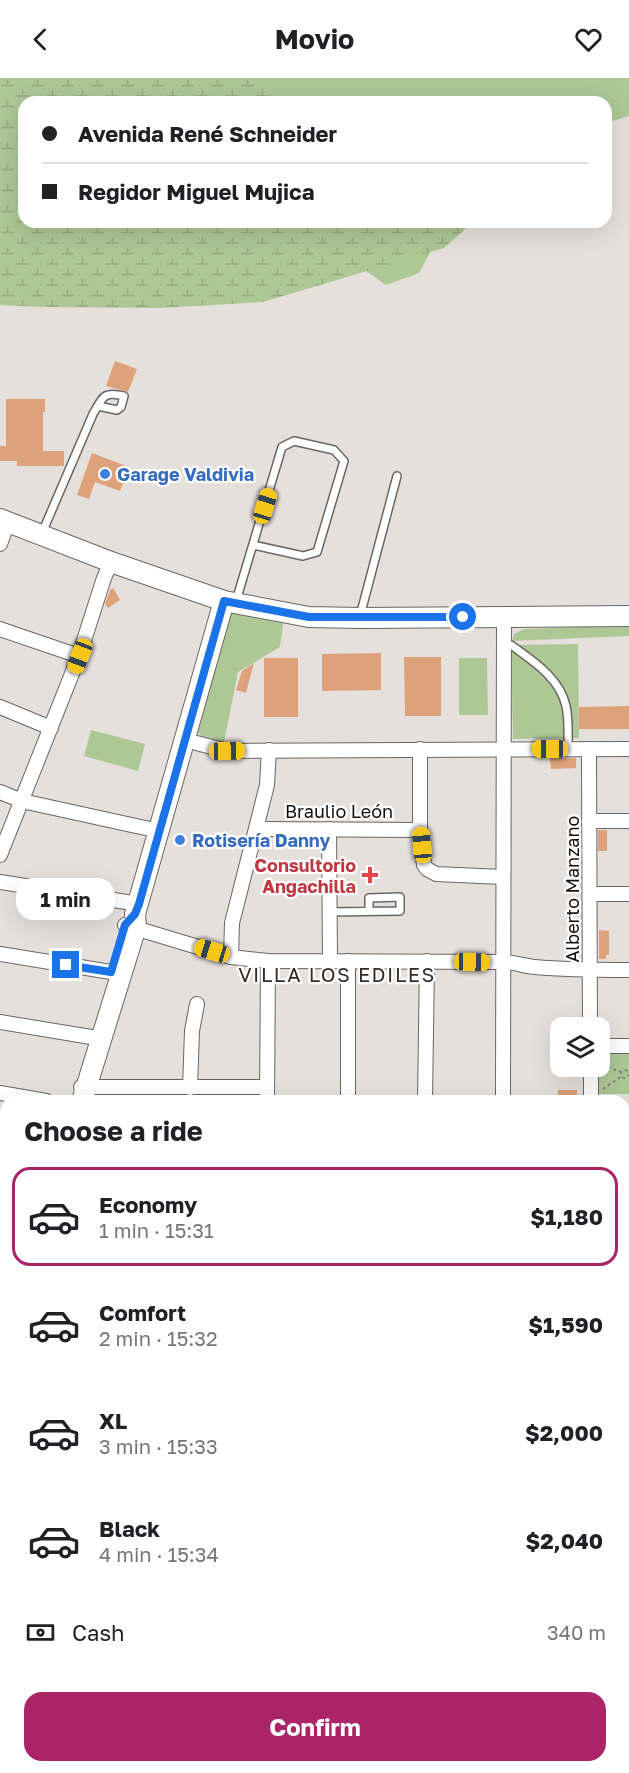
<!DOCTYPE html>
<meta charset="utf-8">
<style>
:root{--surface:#fff;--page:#f6f6f6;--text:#202124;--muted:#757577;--line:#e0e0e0;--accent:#ac2468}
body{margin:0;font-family:"Golos Text",sans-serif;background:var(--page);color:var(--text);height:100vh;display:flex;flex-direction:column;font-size:22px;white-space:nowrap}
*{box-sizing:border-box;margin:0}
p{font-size:20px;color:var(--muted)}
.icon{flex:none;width:33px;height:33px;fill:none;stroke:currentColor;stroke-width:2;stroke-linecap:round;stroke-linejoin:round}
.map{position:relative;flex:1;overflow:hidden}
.drawer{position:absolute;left:0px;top:1017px;width:630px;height:678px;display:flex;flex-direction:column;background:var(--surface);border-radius:18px 18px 0 0;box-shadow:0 6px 24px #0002}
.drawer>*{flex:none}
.hud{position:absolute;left:18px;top:18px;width:594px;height:132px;border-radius:18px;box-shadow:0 6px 24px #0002;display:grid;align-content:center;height:132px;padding:0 24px;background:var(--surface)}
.fabs{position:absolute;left:550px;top:939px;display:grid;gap:12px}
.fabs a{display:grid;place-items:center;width:60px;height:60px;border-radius:12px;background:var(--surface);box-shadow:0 6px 24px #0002;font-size:30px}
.end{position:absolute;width:27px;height:27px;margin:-14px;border:8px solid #1a73e8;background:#fff;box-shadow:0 0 0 3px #fff}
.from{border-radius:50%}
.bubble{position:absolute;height:42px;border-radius:18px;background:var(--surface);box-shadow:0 6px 24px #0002;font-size:20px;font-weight:700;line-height:42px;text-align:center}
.car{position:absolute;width:18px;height:36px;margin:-18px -9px;border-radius:8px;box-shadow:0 0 4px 2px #0007;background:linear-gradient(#f5c518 24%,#345 0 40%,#f5c518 0 76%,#345 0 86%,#f5c518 0)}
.hud b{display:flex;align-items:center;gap:21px;height:57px;font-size:22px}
.hud b+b{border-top:2px solid var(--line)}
.hud i{width:15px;height:15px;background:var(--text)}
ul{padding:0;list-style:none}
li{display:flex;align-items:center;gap:18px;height:99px;margin:0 12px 9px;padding:0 12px;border:3px solid transparent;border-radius:18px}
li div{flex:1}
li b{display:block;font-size:22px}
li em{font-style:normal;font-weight:700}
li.on{border-color:var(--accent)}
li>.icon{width:54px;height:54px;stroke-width:1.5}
h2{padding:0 24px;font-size:27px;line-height:72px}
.pay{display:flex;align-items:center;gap:15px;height:66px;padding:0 24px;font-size:22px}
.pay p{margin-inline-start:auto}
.cta{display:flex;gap:12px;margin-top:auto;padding:12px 24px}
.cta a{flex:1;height:69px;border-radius:18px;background:var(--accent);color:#fff;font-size:24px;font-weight:700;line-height:69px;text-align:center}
header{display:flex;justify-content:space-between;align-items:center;height:78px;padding:0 24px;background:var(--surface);font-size:27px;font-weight:700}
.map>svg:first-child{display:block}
</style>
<header><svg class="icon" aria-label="back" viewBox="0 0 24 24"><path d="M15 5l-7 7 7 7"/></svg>Movio<svg class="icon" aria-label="heart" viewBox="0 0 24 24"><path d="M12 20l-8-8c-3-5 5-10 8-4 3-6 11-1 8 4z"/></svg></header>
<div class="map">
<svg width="629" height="1695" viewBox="0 0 629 1695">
<defs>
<pattern id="forest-firs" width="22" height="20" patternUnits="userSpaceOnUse" patternTransform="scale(1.5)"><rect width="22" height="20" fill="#97b679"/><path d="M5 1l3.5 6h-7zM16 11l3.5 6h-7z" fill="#819b67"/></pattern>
<pattern id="wetland-marsh" width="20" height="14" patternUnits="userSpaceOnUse" patternTransform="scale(1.5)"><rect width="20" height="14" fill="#adc795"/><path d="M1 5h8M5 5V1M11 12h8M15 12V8" fill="none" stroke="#94aa7f"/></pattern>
</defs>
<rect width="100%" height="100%" fill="#e6e0dc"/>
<g fill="#adc795">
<polygon points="0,0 629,0 629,38 606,45 606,24 24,24 24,144 447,144 419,195 386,207 341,175 30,179"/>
<polygon points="228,534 283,545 280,569 238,594 224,664 201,658 197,653"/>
<polygon points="629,547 629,558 512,563 514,556 524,551"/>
<polygon points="578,566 579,660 513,661 511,567"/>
<polygon points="459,580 487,580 488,637 459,637"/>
<polygon points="91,652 145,666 138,693 84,678"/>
<polygon points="600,972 629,972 629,1016 593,1016 593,989 600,988"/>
<polygon points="629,1288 629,1372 624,1354 624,1291"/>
<polygon points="0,1654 6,1657 6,1689 25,1689 26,1695 0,1695"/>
<polygon points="335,1689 567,1689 565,1695 319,1695"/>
</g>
<g fill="url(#forest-firs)">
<polygon points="629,1439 629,1630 624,1630 624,1447"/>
<polygon points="426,1689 557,1689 559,1695 418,1695"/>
</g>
<polygon fill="url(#wetland-marsh)" points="0,0 255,0 284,24 24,24 24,144 473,144 444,170 263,224 160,230 42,229 0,227"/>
<g fill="#dea27a">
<polygon points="115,283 137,291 128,314 106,308"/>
<polygon points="6,321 45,321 45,334 43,334 43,373 64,373 64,388 17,388 17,383 0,383 0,368 6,368"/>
<polygon points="92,375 129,389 120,413 95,404 89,421 77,417"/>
<polygon points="113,510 120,522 108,530 105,526 110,512"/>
<polygon points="381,575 381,612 322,613 322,576"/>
<polygon points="404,579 441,579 441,638 405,638"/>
<rect x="264" y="580" width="34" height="59"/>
<polygon points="254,585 246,615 236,612 242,593"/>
<polygon points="629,628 629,651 579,651 579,629"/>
<polygon points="550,680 576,680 576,690 551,691"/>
<rect x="598" y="752" width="9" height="21"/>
<polygon points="599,852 609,853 609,877 606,877 606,881 599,881"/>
<rect x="558" y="1012" width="19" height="11"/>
</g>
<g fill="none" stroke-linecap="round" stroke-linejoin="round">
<g stroke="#6b6663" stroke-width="10">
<g id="lane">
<path d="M42 455 93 336C103 319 103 313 124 318L121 329 117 332 98 328"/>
<polyline points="236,523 282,369 294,363 334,372 344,383 317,474 303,478 253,467"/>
<polyline points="360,538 397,398"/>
<path d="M504 570 511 567C533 583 560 600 566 628 569 642 568 657 568 671"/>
<polyline points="329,834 400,833 400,819 369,820 369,833"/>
</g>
</g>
<g stroke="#6b6663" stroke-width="16">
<g id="street">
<polyline points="0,466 8,444"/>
<polyline points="0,551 79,578"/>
<polyline points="0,629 51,650"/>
<polyline points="185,662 227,673 629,671"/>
<polyline points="420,671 420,752 424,787 427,791 436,796 503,799"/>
<polyline points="589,671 590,950"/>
<polyline points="0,714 22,723 159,753"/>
<polyline points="589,743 629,743"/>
<polyline points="257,751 420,752"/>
<polyline points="329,751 330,883"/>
<polyline points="0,777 79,578 104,500 111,484"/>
<polyline points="0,804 139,826"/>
<polyline points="590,816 629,816"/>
<path d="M125 847 231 879 268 883 503 884C514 884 524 888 535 889 566 892 598 892 629 892"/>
<polyline points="0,876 111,894"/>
<polyline points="231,879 232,845 267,707 269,672"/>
<polyline points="0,944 91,959"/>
<polyline points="600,968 629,968"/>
<polyline points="591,988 591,1023"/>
<polyline points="81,1009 267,1009"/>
<polyline points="190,1010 192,953 197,926"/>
<polyline points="0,1015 46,1023"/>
<polyline points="267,1023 268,883"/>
<polyline points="348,1023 348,883"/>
<polyline points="425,1023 427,883"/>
<polyline points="503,1023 504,539"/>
<polyline points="624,1169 629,1177"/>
<polyline points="0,1318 6,1321"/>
<polyline points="624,1382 629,1398"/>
<polyline points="0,1649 6,1652"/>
<polyline points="30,1689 31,1695"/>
<polyline points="254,1689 256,1695"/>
<polyline points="302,1695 319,1689"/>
</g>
</g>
<g stroke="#6b6663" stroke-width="22">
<g id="secondary">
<polyline points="0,441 111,484 224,523 309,539 360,540 629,538"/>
<polyline points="82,1023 136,849 135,836 224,523"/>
<polyline points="624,1233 629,1230"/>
<polyline points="624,1268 629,1265"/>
<polyline points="0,1425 6,1428"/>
<polyline points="0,1497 6,1492"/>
<polyline points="0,1526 6,1523"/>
<polyline points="134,1689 136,1695"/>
<polyline points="161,1689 163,1695"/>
</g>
</g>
<g stroke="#888481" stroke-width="2" stroke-dasharray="3 3" stroke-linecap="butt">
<polyline points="604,984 612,991 622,994"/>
<circle cx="625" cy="996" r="4"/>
<polyline points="603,1011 622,998"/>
<polyline points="0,1680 4,1695"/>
<polyline points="467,1689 471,1695"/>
<polyline points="376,1695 382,1689"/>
</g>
<use href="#lane" stroke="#fff" stroke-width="7"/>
<use href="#street" stroke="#fff" stroke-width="14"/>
<use href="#secondary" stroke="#fff" stroke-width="20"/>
</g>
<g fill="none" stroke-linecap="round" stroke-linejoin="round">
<polyline stroke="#1a73e8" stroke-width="8" points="66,887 111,894 125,847 135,836 139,826 224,523 309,539 463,539"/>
</g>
<g fill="#3f7fe0" stroke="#fff" stroke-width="2">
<circle cx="105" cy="396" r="6"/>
<circle cx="180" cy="762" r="6"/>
</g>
<path fill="#e0444e" stroke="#fff" stroke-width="2" d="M367 788h6v6h6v6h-6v6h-6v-6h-6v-6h6z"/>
<g text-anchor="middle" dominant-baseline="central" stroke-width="4.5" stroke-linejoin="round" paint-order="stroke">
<g font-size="18" font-weight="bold" fill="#366cbe" stroke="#fff" text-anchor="start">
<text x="117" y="396">Garage Valdivia</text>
<text x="192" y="762">Rotisería Danny</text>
</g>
<g font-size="18" fill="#12100f" stroke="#fff">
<text x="339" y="733">Braulio León</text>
<text transform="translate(572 811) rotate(-90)">Alberto Manzano</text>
</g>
<g font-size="18" font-weight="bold" fill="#be3a42" stroke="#fff" text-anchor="end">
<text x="356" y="787">Consultorio<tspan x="356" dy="21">Angachilla</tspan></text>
</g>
<g font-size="20" letter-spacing="1.5" fill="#312d2a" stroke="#fff">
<text x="337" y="896">VILLA LOS EDILES</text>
</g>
</g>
</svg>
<div class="fabs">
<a><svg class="icon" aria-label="layers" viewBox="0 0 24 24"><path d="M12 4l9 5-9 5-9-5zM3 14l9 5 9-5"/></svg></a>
</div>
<i class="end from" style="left:463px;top:539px"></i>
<i class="end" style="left:66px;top:887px"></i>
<div class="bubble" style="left:16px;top:800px;width:99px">1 min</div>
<i class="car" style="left:265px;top:428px;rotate:17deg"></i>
<i class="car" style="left:80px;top:578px;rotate:201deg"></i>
<i class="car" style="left:550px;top:671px;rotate:270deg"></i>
<i class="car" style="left:227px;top:673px;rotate:89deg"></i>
<i class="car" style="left:422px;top:767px;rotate:355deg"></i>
<i class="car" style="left:212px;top:873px;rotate:287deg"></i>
<i class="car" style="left:472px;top:884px;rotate:91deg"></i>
<div class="hud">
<b><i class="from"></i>Avenida René Schneider</b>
<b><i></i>Regidor Miguel Mujica</b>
</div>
<section class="drawer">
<h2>Choose a ride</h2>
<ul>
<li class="on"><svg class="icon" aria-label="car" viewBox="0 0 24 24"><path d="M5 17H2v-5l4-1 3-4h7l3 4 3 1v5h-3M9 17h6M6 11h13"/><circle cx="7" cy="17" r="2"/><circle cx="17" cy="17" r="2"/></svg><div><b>Economy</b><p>1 min · 15:31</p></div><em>$1,180</em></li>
<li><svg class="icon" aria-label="car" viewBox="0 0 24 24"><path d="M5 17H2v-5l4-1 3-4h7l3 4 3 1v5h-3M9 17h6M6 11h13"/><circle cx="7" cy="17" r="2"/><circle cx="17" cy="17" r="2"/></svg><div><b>Comfort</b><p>2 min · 15:32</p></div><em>$1,590</em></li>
<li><svg class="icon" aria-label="car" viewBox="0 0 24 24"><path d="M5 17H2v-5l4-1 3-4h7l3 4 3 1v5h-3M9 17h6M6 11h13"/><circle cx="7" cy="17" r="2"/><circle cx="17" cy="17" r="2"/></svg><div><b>XL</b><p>3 min · 15:33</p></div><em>$2,000</em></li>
<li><svg class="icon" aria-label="car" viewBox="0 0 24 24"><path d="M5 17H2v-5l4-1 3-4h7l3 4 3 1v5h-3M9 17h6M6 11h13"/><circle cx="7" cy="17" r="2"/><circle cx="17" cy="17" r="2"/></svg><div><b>Black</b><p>4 min · 15:34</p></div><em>$2,040</em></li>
</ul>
<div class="pay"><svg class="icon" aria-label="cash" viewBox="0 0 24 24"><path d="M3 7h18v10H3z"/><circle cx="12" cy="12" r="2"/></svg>Cash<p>340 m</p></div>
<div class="cta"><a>Confirm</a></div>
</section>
</div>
